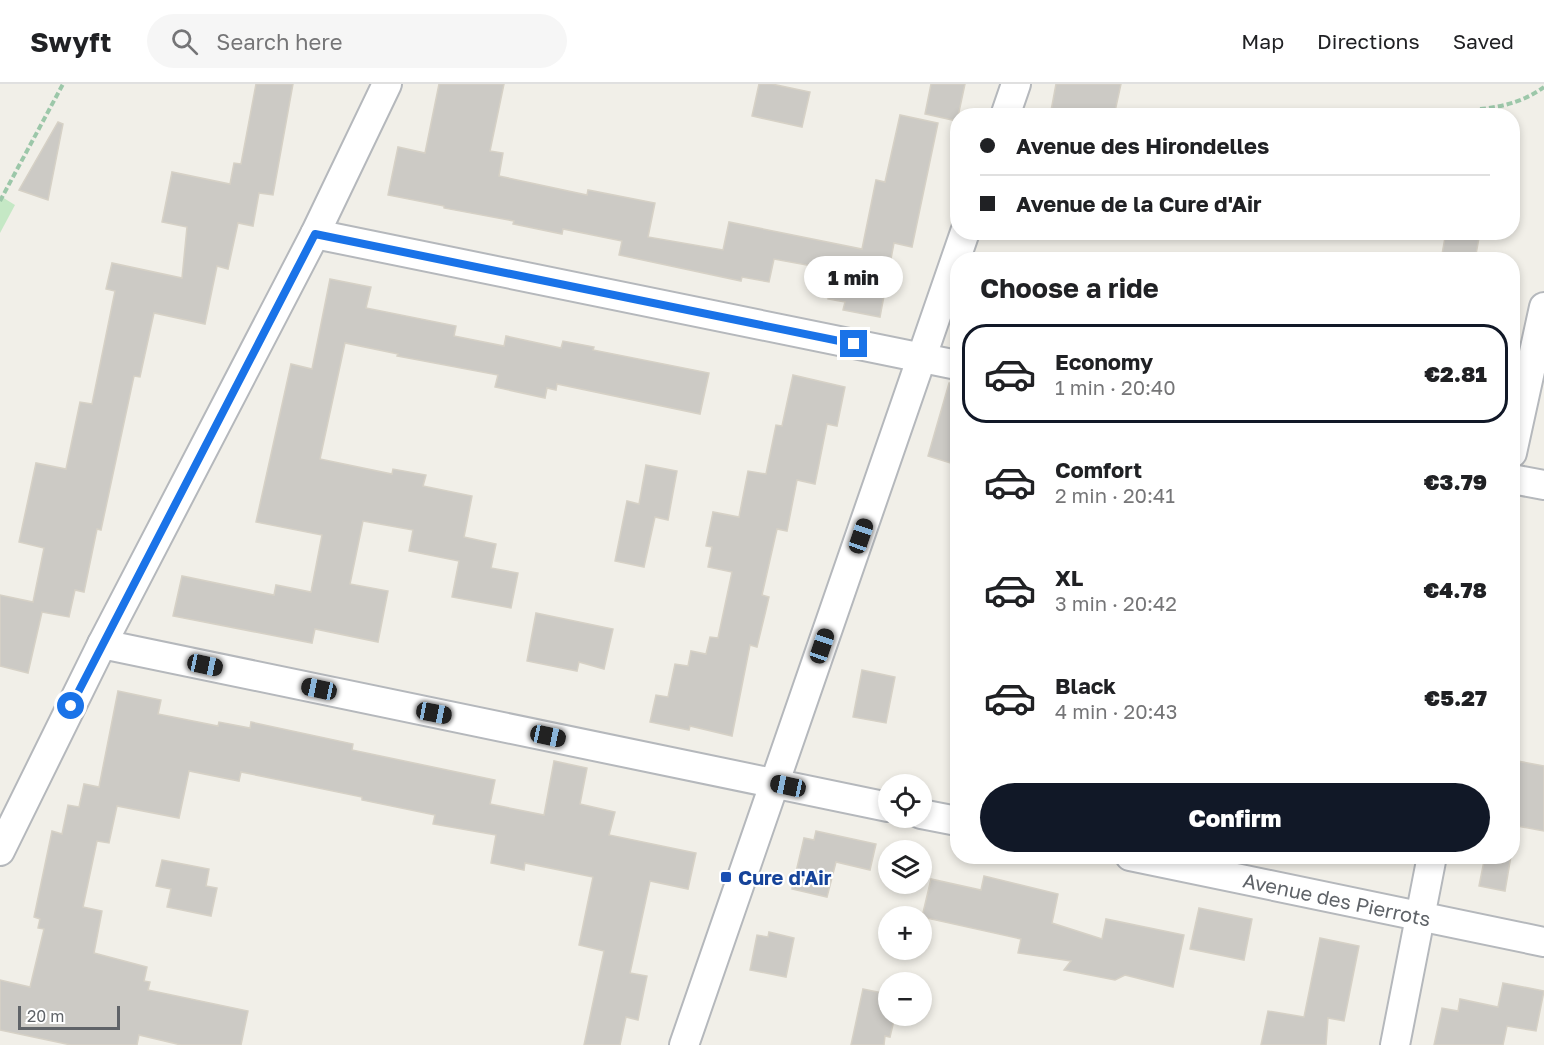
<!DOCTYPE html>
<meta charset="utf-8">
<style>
:root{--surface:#fff;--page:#f6f6f6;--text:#202124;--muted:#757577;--line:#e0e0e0;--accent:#111827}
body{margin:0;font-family:"Golos Text",sans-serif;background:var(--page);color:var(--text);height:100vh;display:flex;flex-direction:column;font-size:22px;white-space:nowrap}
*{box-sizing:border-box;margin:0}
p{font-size:20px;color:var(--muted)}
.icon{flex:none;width:33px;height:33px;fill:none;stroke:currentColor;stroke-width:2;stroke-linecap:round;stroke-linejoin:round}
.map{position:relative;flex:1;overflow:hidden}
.sheet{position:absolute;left:950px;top:168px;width:570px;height:612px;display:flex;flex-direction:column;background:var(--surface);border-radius:24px;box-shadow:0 3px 9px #0003}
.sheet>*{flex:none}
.guide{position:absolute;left:950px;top:24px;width:570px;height:132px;border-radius:24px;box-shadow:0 3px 9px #0003;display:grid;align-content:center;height:132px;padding:0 30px;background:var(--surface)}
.controls{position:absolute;left:878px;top:690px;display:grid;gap:12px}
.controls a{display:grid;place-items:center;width:54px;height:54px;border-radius:50%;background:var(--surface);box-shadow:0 3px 9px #0003;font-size:30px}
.scale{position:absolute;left:18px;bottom:15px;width:102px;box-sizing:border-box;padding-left:6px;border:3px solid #5f6368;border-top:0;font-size:16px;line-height:21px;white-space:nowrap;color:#5f6368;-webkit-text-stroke:4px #fff;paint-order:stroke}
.end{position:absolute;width:27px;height:27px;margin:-14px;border:8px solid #1a73e8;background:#fff;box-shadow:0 0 0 3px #fff}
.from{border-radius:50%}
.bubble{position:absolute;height:42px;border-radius:21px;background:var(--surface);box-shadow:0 3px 9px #0003;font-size:20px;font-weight:800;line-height:42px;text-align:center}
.car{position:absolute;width:18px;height:36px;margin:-18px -9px;border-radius:8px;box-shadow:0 0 4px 2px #0007;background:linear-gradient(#222 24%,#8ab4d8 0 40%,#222 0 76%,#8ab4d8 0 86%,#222 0)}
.guide b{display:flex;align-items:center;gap:21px;height:57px;font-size:22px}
.guide b+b{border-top:2px solid var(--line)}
.guide i{width:15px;height:15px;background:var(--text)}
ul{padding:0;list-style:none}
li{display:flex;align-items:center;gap:18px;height:99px;margin:0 12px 9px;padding:0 18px;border:3px solid transparent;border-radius:24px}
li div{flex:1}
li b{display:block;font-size:22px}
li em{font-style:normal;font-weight:800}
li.active{border-color:var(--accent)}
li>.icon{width:54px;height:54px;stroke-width:1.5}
h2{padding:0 30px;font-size:27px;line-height:72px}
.action{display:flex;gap:12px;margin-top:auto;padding:12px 30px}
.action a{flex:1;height:69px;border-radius:36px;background:var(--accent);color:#fff;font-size:24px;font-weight:800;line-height:69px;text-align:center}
header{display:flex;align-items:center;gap:36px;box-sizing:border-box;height:84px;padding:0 30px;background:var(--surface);border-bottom:2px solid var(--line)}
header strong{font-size:28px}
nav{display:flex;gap:33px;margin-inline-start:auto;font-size:21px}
.search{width:420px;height:54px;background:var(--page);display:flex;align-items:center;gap:15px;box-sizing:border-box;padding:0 21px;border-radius:33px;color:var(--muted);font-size:22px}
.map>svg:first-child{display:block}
</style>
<header>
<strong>Swyft</strong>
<div class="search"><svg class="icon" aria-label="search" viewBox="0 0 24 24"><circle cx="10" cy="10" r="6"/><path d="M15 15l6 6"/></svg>Search here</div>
<nav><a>Map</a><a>Directions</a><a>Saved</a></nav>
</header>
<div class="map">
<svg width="1544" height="961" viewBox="0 0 1544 961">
<rect width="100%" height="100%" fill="#f1efe8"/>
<polygon fill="#c5e8c5" points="2,113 15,121 0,149 0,117"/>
<g fill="#cccac5" stroke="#d6d1c6" stroke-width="1.5">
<polygon points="256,0 293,0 273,111 259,109 253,142 238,139 228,185 217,182 205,240 154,229 140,293 134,292 101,446 97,445 84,508 75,506 69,533 42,528 28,589 0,582 0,511 33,518 44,464 19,458 36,379 66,385 80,318 92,320 115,207 106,205 112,179 182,194 187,143 162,138 172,88 230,100 234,79 241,80"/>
<polygon points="439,0 504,0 490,67 503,69 499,92 587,111 588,106 655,119 648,153 723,166 729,138 862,165 876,96 885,98 900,31 938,39 912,163 894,159 880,233 843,226 845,218 828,215 834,186 774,175 769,198 742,193 741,197 619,171 622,157 563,145 562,150 513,140 514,137 444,124 444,122 388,111 398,63 425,69"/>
<polygon points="759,0 772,0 810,8 802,43 752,32"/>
<polygon points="931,0 965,0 957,37 925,30"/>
<polygon points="1056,0 1121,0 1114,32 1050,32"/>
<polygon points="58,38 63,40 48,116 19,106"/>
<polygon points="1446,148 1480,148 1475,176 1441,176"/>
<polygon points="330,195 371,203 366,224 456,242 454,252 504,262 506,252 561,264 563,257 594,263 593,266 709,289 700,330 557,300 556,306 547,304 545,314 495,303 498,291 397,272 398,270 345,259 320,375 392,390 393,385 426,391 423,402 472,412 464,453 496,460 491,484 518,489 511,524 452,513 459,477 409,467 413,446 363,437 350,500 388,507 378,558 315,545 312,559 173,532 182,492 274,511 276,501 311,508 322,451 256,438 291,280 312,285"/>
<polygon points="793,291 845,303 837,342 827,340 815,400 797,396 787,447 777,445 762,511 769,513 765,530 757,563 750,561 732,652 690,642 689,646 650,638 656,611 668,613 675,580 688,582 691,567 706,570 710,553 718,554 732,488 708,483 712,463 706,462 713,428 739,433 748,387 766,390 776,341 782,342"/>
<polygon points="949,299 957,300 957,381 928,372"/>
<polygon points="646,381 677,387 668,436 655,433 644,483 615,477 627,417 639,420"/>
<polygon points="536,529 613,545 604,585 579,578 577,587 527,577"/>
<polygon points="862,586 895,593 886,639 853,633"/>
<polygon points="118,607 161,616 158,630 218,642 219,638 250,644 251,638 353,660 352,666 495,696 490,720 544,731 554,677 587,684 580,720 615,728 609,751 696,769 688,805 650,797 630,889 647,892 638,936 626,933 620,961 584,961 604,867 579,861 593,793 525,779 524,786 491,779 496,751 433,740 435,731 362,716 362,713 241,688 239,697 189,687 179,734 117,722 109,759 97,757 83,823 102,827 94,869 147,883 144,897 150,898 148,906 248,927 241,961 181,961 139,951 137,961 71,961 0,946 0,896 30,903 44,845 38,844 40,835 34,833 52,747 62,750 68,721 79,723 84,700 99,703"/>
<polygon points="1512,676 1544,682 1544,747 1512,741"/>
<polygon points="816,747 876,760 870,786 836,778 827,813 792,805 804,754 814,756"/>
<polygon points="1485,772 1511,772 1505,807 1479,802"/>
<polygon points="162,776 209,785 206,802 217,804 211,832 167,823 171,805 156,802"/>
<polygon points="984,792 1058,810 1052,839 1102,855 1106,835 1184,851 1173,903 1125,891 1115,896 1064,886 1071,877 1018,869 1021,855 922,833 931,795 981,806"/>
<polygon points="1199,824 1252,835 1244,876 1190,865"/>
<polygon points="769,848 794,854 786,893 750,886 757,851 768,853"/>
<polygon points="1320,854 1359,862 1344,937 1328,934 1326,961 1261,961 1268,927 1304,933"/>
<polygon points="1503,899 1544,907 1536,947 1507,942 1503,961 1434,961 1442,924 1458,927 1460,915 1498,923"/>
<polygon points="863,905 888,910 888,932 895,932 890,953 885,952 884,961 851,961"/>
</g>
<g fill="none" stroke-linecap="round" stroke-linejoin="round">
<g stroke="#b5b8bc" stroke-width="32">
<g id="minor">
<polyline points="1005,32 1016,0"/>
<polyline points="315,150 957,281"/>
<polyline points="1512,369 1544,223"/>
<polyline points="1512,395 1544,401"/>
<polyline points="102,560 888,723"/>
<polyline points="921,730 957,737"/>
<polyline points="0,767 102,560 315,150 387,0"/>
<polyline points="1130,772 1544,858"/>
<polyline points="684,961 965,148"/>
<polyline points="1395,961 1432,772"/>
</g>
</g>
<g stroke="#9cc7a9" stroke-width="4" stroke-dasharray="6 3" stroke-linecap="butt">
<path d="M1480 25C1503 23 1525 17 1544 3"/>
<polyline points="0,117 63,0"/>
</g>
<use href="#minor" stroke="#fff" stroke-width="28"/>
</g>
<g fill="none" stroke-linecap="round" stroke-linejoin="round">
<polyline stroke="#1a73e8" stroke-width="8" points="71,622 315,150 854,260"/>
</g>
<rect fill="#1a4fb4" stroke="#fff" stroke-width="2" x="720" y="787" width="12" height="12" rx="3"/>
<g text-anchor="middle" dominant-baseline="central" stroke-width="4.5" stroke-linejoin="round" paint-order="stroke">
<g font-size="20" font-weight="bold" fill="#164399" stroke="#fff" text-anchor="start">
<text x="738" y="793">Cure d'Air</text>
</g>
<g font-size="20" fill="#5f6368" stroke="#fff">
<text transform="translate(1337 815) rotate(12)">Avenue des Pierrots</text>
</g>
</g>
</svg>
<div class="controls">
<a><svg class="icon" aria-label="locate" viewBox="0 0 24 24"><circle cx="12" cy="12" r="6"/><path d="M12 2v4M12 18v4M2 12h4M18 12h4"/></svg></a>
<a><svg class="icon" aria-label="layers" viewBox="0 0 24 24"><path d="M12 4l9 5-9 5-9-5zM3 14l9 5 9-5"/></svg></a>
<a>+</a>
<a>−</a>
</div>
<div class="scale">20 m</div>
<i class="end from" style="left:71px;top:622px"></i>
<i class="end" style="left:854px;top:260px"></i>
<div class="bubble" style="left:804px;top:172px;width:99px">1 min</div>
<i class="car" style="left:861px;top:452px;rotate:19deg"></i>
<i class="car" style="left:822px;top:562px;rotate:19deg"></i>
<i class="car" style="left:205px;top:581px;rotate:102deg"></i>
<i class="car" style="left:319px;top:605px;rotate:282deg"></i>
<i class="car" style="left:434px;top:629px;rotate:101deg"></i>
<i class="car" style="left:548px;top:652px;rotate:102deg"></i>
<i class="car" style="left:788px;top:702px;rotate:282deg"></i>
<div class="guide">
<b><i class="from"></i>Avenue des Hirondelles</b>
<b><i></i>Avenue de la Cure d'Air</b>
</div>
<section class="sheet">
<h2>Choose a ride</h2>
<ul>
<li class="active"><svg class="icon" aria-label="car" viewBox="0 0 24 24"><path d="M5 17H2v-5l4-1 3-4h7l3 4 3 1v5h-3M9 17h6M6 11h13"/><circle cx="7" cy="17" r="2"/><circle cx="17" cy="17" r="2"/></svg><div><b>Economy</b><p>1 min · 20:40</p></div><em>€2.81</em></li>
<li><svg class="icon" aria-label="car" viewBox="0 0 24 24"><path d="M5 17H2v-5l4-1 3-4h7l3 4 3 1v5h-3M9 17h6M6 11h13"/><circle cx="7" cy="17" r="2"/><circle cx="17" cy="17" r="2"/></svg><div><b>Comfort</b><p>2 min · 20:41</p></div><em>€3.79</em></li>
<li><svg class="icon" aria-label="car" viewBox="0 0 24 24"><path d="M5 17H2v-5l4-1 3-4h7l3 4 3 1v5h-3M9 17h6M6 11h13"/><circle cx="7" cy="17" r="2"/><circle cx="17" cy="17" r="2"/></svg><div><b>XL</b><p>3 min · 20:42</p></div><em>€4.78</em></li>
<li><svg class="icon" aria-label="car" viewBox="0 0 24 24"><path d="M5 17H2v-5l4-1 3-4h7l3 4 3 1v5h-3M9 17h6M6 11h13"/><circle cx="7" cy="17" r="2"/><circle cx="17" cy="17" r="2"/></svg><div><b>Black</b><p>4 min · 20:43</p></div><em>€5.27</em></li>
</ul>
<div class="action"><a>Confirm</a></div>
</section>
</div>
